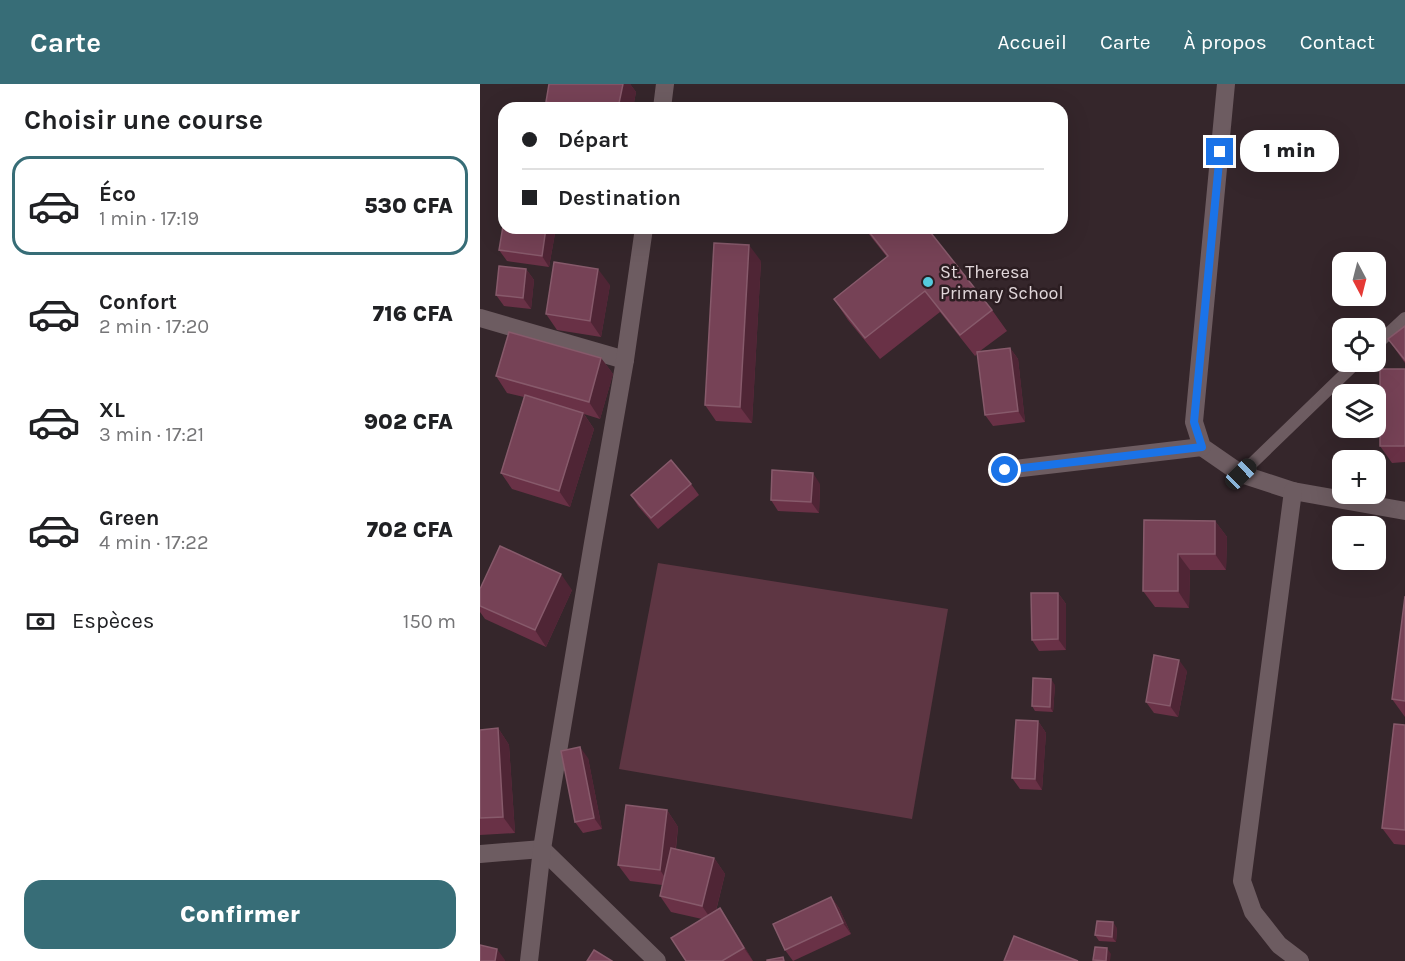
<!DOCTYPE html>
<html lang="fr">
<meta charset="utf-8">
<style>
:root{--surface:#fff;--page:#f2f2f2;--text:#202124;--muted:#757577;--line:#e0e0e0;--accent:#376d77}
body{margin:0;font-family:Karla,sans-serif;background:var(--page);color:var(--text);height:100vh;display:flex;flex-direction:column;font-size:22px;white-space:nowrap}
*{box-sizing:border-box;margin:0}
p{font-size:20px;color:var(--muted)}
.icon{flex:none;width:33px;height:33px;fill:none;stroke:currentColor;stroke-width:2;stroke-linecap:round;stroke-linejoin:round}
.map{position:relative;flex:1;overflow:hidden}
.panel{display:flex;flex-direction:column;background:var(--surface);width:480px}
.panel>*{flex:none}
.hud{position:absolute;left:18px;top:18px;width:570px;height:132px;border-radius:18px;box-shadow:0 6px 24px #0002;display:grid;align-content:center;height:132px;padding:0 24px;background:var(--surface)}
.needle{width:39px;rotate:173deg}
.buttons{position:absolute;left:852px;top:168px;display:grid;gap:12px}
.buttons a{display:grid;place-items:center;width:54px;height:54px;border-radius:12px;background:var(--surface);box-shadow:0 6px 24px #0002;font-size:30px}
.end{position:absolute;width:27px;height:27px;margin:-14px;border:8px solid #1a73e8;background:#fff;box-shadow:0 0 0 3px #fff}
.from{border-radius:50%}
.bubble{position:absolute;height:42px;border-radius:18px;background:var(--surface);box-shadow:0 6px 24px #0002;font-size:20px;font-weight:800;line-height:42px;text-align:center}
.car{position:absolute;width:18px;height:36px;margin:-18px -9px;border-radius:8px;box-shadow:0 0 4px 2px #0007;background:linear-gradient(#222 24%,#8ab4d8 0 40%,#222 0 76%,#8ab4d8 0 86%,#222 0)}
.hud b{display:flex;align-items:center;gap:21px;height:57px;font-size:22px}
.hud b+b{border-top:2px solid var(--line)}
.hud i{width:15px;height:15px;background:var(--text)}
ul{padding:0;list-style:none}
li{display:flex;align-items:center;gap:18px;height:99px;margin:0 12px 9px;padding:0 12px;border:3px solid transparent;border-radius:18px}
li div{flex:1}
li b{display:block;font-size:22px}
li em{font-style:normal;font-weight:800}
li.selected{border-color:var(--accent)}
li>.icon{width:54px;height:54px;stroke-width:1.5}
h2{padding:0 24px;font-size:27px;line-height:72px}
.pay{display:flex;align-items:center;gap:15px;height:66px;padding:0 24px;font-size:22px}
.pay p{margin-inline-start:auto}
.button{display:flex;gap:12px;margin-top:auto;padding:12px 24px}
.button a{flex:1;height:69px;border-radius:18px;background:var(--accent);color:#fff;font-size:24px;font-weight:800;line-height:69px;text-align:center}
header{display:flex;align-items:center;gap:36px;box-sizing:border-box;height:84px;padding:0 30px;background:var(--accent);color:#fff}
header strong{font-size:28px}
nav{display:flex;gap:33px;margin-inline-start:auto;font-size:21px}
main{display:flex;flex:1;min-height:0}
.map>svg:first-child{display:block}
</style>
<header>
<strong>Carte</strong>
<nav><a>Accueil</a><a>Carte</a><a>À propos</a><a>Contact</a></nav>
</header>
<main>
<section class="panel">
<h2>Choisir une course</h2>
<ul>
<li class="selected"><svg class="icon" aria-label="car" viewBox="0 0 24 24"><path d="M5 17H2v-5l4-1 3-4h7l3 4 3 1v5h-3M9 17h6M6 11h13"/><circle cx="7" cy="17" r="2"/><circle cx="17" cy="17" r="2"/></svg><div><b>Éco</b><p>1 min · 17:19</p></div><em>530 CFA</em></li>
<li><svg class="icon" aria-label="car" viewBox="0 0 24 24"><path d="M5 17H2v-5l4-1 3-4h7l3 4 3 1v5h-3M9 17h6M6 11h13"/><circle cx="7" cy="17" r="2"/><circle cx="17" cy="17" r="2"/></svg><div><b>Confort</b><p>2 min · 17:20</p></div><em>716 CFA</em></li>
<li><svg class="icon" aria-label="car" viewBox="0 0 24 24"><path d="M5 17H2v-5l4-1 3-4h7l3 4 3 1v5h-3M9 17h6M6 11h13"/><circle cx="7" cy="17" r="2"/><circle cx="17" cy="17" r="2"/></svg><div><b>XL</b><p>3 min · 17:21</p></div><em>902 CFA</em></li>
<li><svg class="icon" aria-label="car" viewBox="0 0 24 24"><path d="M5 17H2v-5l4-1 3-4h7l3 4 3 1v5h-3M9 17h6M6 11h13"/><circle cx="7" cy="17" r="2"/><circle cx="17" cy="17" r="2"/></svg><div><b>Green</b><p>4 min · 17:22</p></div><em>702 CFA</em></li>
</ul>
<div class="pay"><svg class="icon" aria-label="cash" viewBox="0 0 24 24"><path d="M3 7h18v10H3z"/><circle cx="12" cy="12" r="2"/></svg>Espèces<p>150 m</p></div>
<div class="button"><a>Confirmer</a></div>
</section>
<div class="map">
<svg width="925" height="877" viewBox="0 0 925 877">
<rect width="100%" height="100%" fill="#35262b"/>
<polygon fill="#5e3643" points="178,479 468,525 432,735 139,685"/>
<g fill="none" stroke-linecap="round" stroke-linejoin="round">
<g stroke="#6d5c61" stroke-width="12">
<polyline points="896,261 925,234"/>
<polyline points="761,390 877,278"/>
</g>
<g stroke="#6d5c61" stroke-width="18">
<polyline points="746,0 714,338 722,363 761,390 813,407 925,427"/>
<polyline points="182,24 185,0"/>
<polyline points="0,234 145,276"/>
<polyline points="525,386 722,363"/>
<polyline points="813,407 762,797 773,828 799,861 820,877"/>
<polyline points="0,770 62,765 177,877"/>
<polyline points="49,877 62,765 69,721 113,459 145,276 164,144"/>
</g>
</g>
<g fill="#693146">
<polygon points="69,0 150,0 156,8 153,24 70,24 66,18"/>
<polygon points="76,144 69,183 27,177 19,166"/>
<polygon points="384,144 447,144 512,226 527,247 500,267 530,264 538,275 545,338 513,342 505,331 498,269 495,272 460,228 400,275 368,236 354,215 407,173"/>
<polygon points="281,177 272,339 236,337 225,321"/>
<polygon points="46,185 54,196 51,225 24,222 16,211"/>
<polygon points="130,201 121,253 77,246 66,230"/>
<polygon points="925,242 925,279 908,255"/>
<polygon points="121,274 133,290 120,335 104,330 114,345 90,423 32,405 21,389 44,313 27,309 16,292"/>
<polygon points="925,285 925,378 912,379 900,362"/>
<polygon points="211,400 219,411 178,445 158,422 151,411"/>
<polygon points="340,400 339,429 298,427 291,416"/>
<polygon points="664,436 735,437 747,453 746,486 710,486 709,524 675,523 663,507"/>
<polygon points="0,505 92,506 66,563 5,535 0,528"/>
<polygon points="578,509 586,520 586,566 559,567 552,556"/>
<polygon points="925,512 925,633 912,615"/>
<polygon points="707,587 698,633 674,629 666,618"/>
<polygon points="575,601 573,628 555,627 552,622"/>
<polygon points="558,637 566,649 562,706 540,705 532,694"/>
<polygon points="925,641 925,761 914,760 902,744"/>
<polygon points="18,644 29,661 35,749 0,751 0,646"/>
<polygon points="108,674 122,745 103,749 95,738"/>
<polygon points="187,726 198,743 196,765 234,774 245,790 236,827 251,841 273,877 206,877 222,835 191,828 180,812 182,801 150,797 138,781"/>
<polygon points="351,813 359,824 371,850 313,877 305,866"/>
<polygon points="637,844 636,858 619,857 615,851"/>
</g>
<g fill="#4f2535">
<polygon points="143,0 150,0 156,8 153,24 138,24"/>
<polygon points="66,144 76,144 69,183 62,172"/>
<polygon points="269,161 281,177 272,339 260,323"/>
<polygon points="46,185 54,196 51,225 43,214"/>
<polygon points="118,185 130,201 121,253 110,237"/>
<polygon points="530,264 538,275 545,338 538,327"/>
<polygon points="121,274 133,290 120,335 109,318"/>
<polygon points="103,329 114,345 90,423 79,407"/>
<polygon points="333,389 340,400 339,429 331,418"/>
<polygon points="735,437 747,453 746,486 735,470"/>
<polygon points="698,470 710,486 709,524 698,507"/>
<polygon points="81,490 92,506 66,563 55,546"/>
<polygon points="578,509 586,520 586,566 578,555"/>
<polygon points="699,576 707,587 698,633 690,622"/>
<polygon points="571,595 575,601 573,628 570,623"/>
<polygon points="558,637 566,649 562,706 555,695"/>
<polygon points="18,644 29,661 35,749 23,733"/>
<polygon points="100,663 108,674 122,745 114,734"/>
<polygon points="187,726 198,743 191,802 180,786"/>
<polygon points="234,774 245,790 233,838 222,822"/>
<polygon points="351,813 359,824 371,850 363,839"/>
<polygon points="240,824 251,841 273,877 264,864"/>
<polygon points="633,838 637,844 636,858 632,853"/>
<polygon points="627,864 631,870 630,877 626,877"/>
<polygon points="17,865 25,876 25,877 15,877"/>
</g>
<g fill="#764256" stroke="#875a6b" stroke-width="1.5">
<polygon points="69,0 143,0 138,24 96,24 66,18"/>
<polygon points="24,136 24,144 66,144 62,172 19,166"/>
<polygon points="386,144 447,144 512,226 480,251 445,207 385,254 354,215 408,172"/>
<polygon points="234,159 269,161 260,323 225,321"/>
<polygon points="74,178 118,185 110,237 66,230"/>
<polygon points="19,182 46,185 43,214 16,211"/>
<polygon points="925,242 925,276 908,255"/>
<polygon points="29,248 121,274 109,318 16,292"/>
<polygon points="530,264 538,327 505,331 497,268"/>
<rect x="900" y="285" width="25" height="77"/>
<polygon points="45,311 103,329 79,407 21,389"/>
<polygon points="191,376 211,400 171,434 151,411"/>
<polygon points="292,386 333,389 331,418 291,416"/>
<polygon points="664,436 735,437 735,470 698,470 698,507 663,507"/>
<polygon points="20,462 81,490 55,546 0,522 0,505"/>
<polygon points="551,509 578,509 578,555 552,556"/>
<polygon points="925,512 925,617 912,615"/>
<polygon points="674,571 699,576 690,622 666,618"/>
<polygon points="553,594 571,595 570,623 552,622"/>
<polygon points="536,636 558,637 555,695 532,694"/>
<polygon points="914,640 925,641 925,746 902,744"/>
<polygon points="18,644 23,733 0,734 0,646"/>
<polygon points="100,663 114,734 95,738 81,667"/>
<polygon points="146,721 187,726 180,786 138,781"/>
<polygon points="191,764 234,774 222,822 180,812"/>
<polygon points="351,813 363,839 305,866 293,840"/>
<polygon points="240,824 264,864 242,877 206,877 191,854"/>
<polygon points="617,837 633,838 632,853 615,851"/>
<polygon points="534,852 598,877 524,877"/>
<polygon points="0,861 17,865 15,877 0,877"/>
<polygon points="615,863 627,864 626,877 613,876"/>
<polygon points="114,866 132,877 107,877"/>
<polygon points="303,873 304,877 287,877 287,876"/>
</g>
<g fill="none" stroke-linecap="round" stroke-linejoin="round">
<polyline stroke="#1a73e8" stroke-width="8" points="525,386 722,363 714,338 740,68"/>
</g>
<circle fill="#54cadd" stroke="#2b1d21" stroke-width="2" cx="448" cy="198" r="6"/>
<g text-anchor="middle" dominant-baseline="central" stroke-width="5" stroke-linejoin="round" paint-order="stroke">
<g font-size="18" fill="#e1d7da" stroke="#2b1d21" text-anchor="start">
<text x="460" y="188">St. Theresa<tspan x="460" dy="21">Primary School</tspan></text>
</g>
</g>
</svg>
<div class="buttons">
<a><svg class="needle" viewBox="-14 -14 28 28"><path d="M0-13l5 13h-10z" fill="#e53935"/><path d="M0 13l5-13h-10z" fill="#757577"/></svg></a>
<a><svg class="icon" aria-label="locate" viewBox="0 0 24 24"><circle cx="12" cy="12" r="6"/><path d="M12 2v4M12 18v4M2 12h4M18 12h4"/></svg></a>
<a><svg class="icon" aria-label="layers" viewBox="0 0 24 24"><path d="M12 4l9 5-9 5-9-5zM3 14l9 5 9-5"/></svg></a>
<a>+</a>
<a>−</a>
</div>
<i class="end from" style="left:525px;top:386px"></i>
<i class="end" style="left:740px;top:68px"></i>
<div class="bubble" style="left:760px;top:46px;width:99px">1 min</div>
<i class="car" style="left:761px;top:390px;rotate:46deg"></i>
<div class="hud">
<b><i class="from"></i>Départ</b>
<b><i></i>Destination</b>
</div>
</div>
</main>
